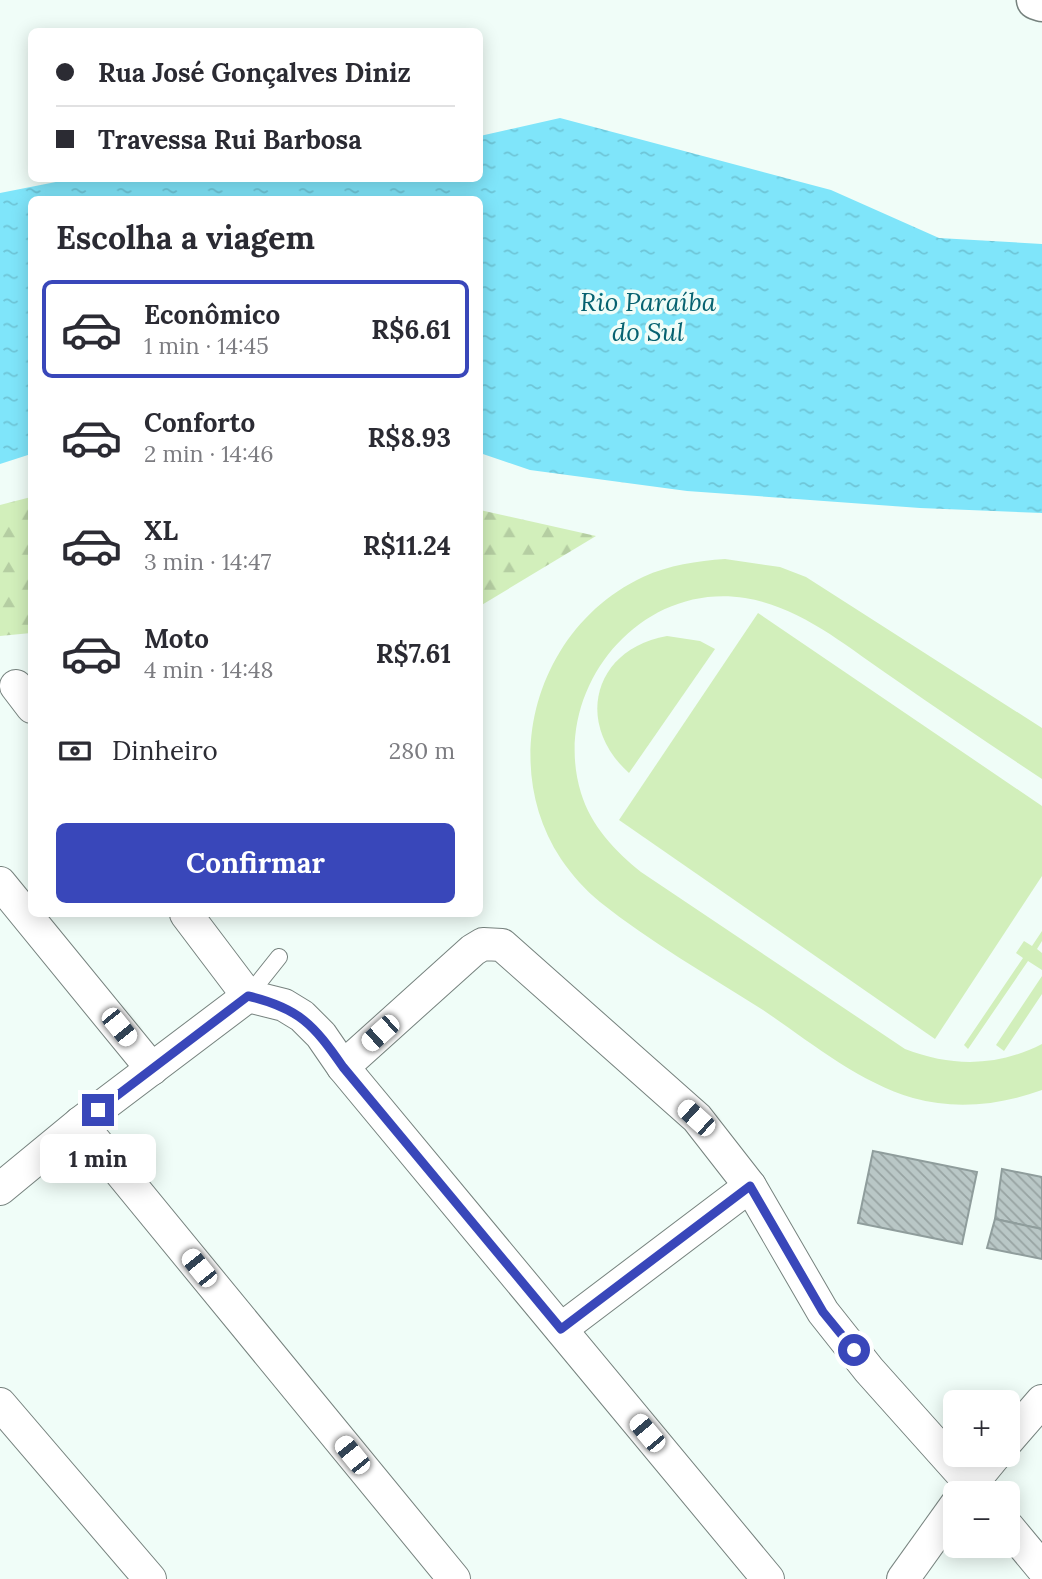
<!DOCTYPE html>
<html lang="pt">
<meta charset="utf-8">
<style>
:root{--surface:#fff;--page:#f2f2f3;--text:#2b2b33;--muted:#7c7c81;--line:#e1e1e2;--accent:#3947ba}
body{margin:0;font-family:Lora,serif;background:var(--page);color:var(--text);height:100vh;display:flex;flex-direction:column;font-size:26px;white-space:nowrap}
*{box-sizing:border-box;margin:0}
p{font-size:23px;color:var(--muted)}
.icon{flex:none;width:38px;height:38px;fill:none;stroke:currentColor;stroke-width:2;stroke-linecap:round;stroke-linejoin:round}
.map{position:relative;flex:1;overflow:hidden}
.panel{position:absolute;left:28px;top:196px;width:455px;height:721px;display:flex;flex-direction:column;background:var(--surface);border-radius:10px;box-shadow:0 4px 18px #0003}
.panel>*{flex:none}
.guide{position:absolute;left:28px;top:28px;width:455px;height:154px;border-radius:10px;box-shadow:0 4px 18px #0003;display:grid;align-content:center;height:154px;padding:0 28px;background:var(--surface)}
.controls{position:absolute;left:943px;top:1390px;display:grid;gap:14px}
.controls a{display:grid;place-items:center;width:77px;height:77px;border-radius:10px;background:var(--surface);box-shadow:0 4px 18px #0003;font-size:35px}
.end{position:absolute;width:32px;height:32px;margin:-16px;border:9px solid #3947ba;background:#fff;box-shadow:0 0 0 4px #fff}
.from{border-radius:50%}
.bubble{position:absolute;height:49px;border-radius:10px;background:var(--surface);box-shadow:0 4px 18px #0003;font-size:23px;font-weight:700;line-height:49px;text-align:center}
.car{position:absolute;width:21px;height:42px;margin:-21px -10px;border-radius:9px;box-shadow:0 0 5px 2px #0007;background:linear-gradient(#fff 24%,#345 0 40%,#fff 0 76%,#345 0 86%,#fff 0)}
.guide b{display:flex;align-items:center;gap:24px;height:66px;font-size:26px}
.guide b+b{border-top:2px solid var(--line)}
.guide i{width:18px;height:18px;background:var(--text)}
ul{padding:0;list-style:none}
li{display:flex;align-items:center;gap:21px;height:98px;margin:0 14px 10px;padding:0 14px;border:4px solid transparent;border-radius:10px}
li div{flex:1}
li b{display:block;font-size:26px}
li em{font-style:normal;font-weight:700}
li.selected{border-color:var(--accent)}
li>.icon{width:63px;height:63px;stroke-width:1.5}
h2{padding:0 28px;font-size:32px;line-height:84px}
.pay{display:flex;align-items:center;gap:18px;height:77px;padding:0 28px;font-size:26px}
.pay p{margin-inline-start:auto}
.button{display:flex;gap:14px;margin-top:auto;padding:14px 28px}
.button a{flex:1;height:80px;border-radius:10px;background:var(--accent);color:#fff;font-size:28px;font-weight:700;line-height:80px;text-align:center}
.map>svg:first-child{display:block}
</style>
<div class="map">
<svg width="1042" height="1579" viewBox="0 0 1042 1579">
<defs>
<pattern id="forest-firs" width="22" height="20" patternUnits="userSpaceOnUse" patternTransform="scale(1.75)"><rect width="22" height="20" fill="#d2efbb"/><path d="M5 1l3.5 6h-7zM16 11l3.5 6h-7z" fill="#b5cea2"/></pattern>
<pattern id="water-ripples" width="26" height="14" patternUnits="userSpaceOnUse" patternTransform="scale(1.75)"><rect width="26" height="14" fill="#7fe5fa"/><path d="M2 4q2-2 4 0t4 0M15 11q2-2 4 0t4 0" fill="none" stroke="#6ec5d7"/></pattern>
<pattern id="building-back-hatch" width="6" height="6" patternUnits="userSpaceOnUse" patternTransform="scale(1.75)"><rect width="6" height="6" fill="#b9c7c6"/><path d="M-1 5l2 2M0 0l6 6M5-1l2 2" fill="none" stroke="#97a3a2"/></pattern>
</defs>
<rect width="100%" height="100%" fill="#f0fdf8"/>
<g fill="#d2efbb">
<path d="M725 559 780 567 806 577 1042 728V779C992 746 942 712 893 678 846 646 801 607 745 598 637 581 550 692 581 793 591 826 615 851 641 872L905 1049C952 1067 997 1067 1042 1044V1090C1000 1105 956 1110 913 1098 858 1082 809 1041 763 1010 708 975 650 942 600 902 585 890 572 875 561 859 497 762 538 626 643 577 669 565 697 561 725 559Z"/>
<polygon points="758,613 1042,806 1042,876 935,1039 619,820"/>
<path d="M667 636 700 641 715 649 629 773C574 724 593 649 667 636Z"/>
<polygon points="1042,931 1042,941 1037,949 1042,953 1042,970 1028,961 968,1049 964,1045 1023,958 1016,953 1024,941 1032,946"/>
<polygon points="1042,976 1042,994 1004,1051 996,1045"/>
</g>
<g fill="url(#forest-firs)">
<polygon points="31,497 31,633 0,636 0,505"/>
<polygon points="480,510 596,536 480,606"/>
</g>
<polygon fill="url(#water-ripples)" points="560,118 831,190 939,238 1042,244 1042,513 920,508 687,491 530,470 480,453 480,200 32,200 31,454 0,464 0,193 76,178 480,178 480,136"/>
<g fill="url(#building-back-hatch)" stroke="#8f9d9c" stroke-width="2">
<polygon points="873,1151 977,1172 962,1244 858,1223"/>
<polygon points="1002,1169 1042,1177 1042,1229 995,1219"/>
<polygon points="995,1219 1042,1229 1042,1259 987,1248"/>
</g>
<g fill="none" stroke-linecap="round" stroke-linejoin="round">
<g stroke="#76827e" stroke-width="18">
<polyline id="service" points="248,996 279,957"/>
</g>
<g stroke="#76827e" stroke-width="34">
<g id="minor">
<polyline points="16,686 32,707"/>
<polyline points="0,883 152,1069"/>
<polyline points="186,914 248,996 284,1005 302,1016 321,1035 343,1067 768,1579"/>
<polyline points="343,1067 473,950 483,944 502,945 697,1118 750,1186 823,1312 869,1370 979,1493"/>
<polyline points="80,1123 454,1579"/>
<polyline points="0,1189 80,1123 248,996"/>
<polyline points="561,1329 750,1186"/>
<polyline points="0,1404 150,1579"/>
<polyline points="1008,1440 1042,1401"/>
<polyline points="964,1493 996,1454"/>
<polyline points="1008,1527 1042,1568"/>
<polyline points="903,1579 956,1505"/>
</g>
</g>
<g stroke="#76827e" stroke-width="41">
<polyline id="secondary" points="1036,0 1042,2"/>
</g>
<use href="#service" stroke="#fff" stroke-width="16"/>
<use href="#minor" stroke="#fff" stroke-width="32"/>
<use href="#secondary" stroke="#fff" stroke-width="38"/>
</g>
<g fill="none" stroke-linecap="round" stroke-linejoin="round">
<path stroke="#3947ba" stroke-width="9" d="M98 1110 248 996C299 1008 314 1025 343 1067L561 1329 750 1186 823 1312 854 1350"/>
</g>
<g text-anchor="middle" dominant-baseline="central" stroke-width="7" stroke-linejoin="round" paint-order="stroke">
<g font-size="26" font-style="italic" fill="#066270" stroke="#f0fdf8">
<text x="648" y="301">Rio Paraíba<tspan x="648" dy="30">do Sul</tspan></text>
</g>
</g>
</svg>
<div class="controls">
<a>+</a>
<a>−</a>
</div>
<i class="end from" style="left:854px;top:1350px"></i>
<i class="end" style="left:98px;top:1110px"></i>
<div class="bubble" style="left:40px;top:1134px;width:116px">1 min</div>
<i class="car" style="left:119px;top:1027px;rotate:141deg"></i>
<i class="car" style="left:380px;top:1033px;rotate:228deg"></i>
<i class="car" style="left:696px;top:1118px;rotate:312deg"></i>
<i class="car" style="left:199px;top:1268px;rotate:321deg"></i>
<i class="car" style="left:647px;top:1433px;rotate:320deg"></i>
<i class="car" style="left:352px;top:1455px;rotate:321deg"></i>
<div class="guide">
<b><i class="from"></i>Rua José Gonçalves Diniz</b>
<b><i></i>Travessa Rui Barbosa</b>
</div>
<section class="panel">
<h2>Escolha a viagem</h2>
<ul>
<li class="selected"><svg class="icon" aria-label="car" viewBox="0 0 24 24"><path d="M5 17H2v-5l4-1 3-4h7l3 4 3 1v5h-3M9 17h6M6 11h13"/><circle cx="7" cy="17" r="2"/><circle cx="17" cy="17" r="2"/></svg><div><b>Econômico</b><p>1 min · 14:45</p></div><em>R$6.61</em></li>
<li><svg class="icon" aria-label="car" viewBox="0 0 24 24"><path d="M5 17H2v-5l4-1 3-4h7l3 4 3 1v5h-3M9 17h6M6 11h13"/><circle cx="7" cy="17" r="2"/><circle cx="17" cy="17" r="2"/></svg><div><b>Conforto</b><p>2 min · 14:46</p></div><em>R$8.93</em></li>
<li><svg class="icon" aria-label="car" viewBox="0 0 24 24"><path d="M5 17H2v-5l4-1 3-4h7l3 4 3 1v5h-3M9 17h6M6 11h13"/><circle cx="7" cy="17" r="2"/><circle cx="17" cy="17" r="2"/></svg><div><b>XL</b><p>3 min · 14:47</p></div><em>R$11.24</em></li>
<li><svg class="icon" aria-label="car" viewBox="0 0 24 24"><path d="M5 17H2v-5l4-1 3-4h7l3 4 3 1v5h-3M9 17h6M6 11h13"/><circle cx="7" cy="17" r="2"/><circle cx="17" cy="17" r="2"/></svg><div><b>Moto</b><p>4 min · 14:48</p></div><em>R$7.61</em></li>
</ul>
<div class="pay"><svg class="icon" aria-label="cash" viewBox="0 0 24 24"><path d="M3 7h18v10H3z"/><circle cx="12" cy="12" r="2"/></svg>Dinheiro<p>280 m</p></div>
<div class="button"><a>Confirmar</a></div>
</section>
</div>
